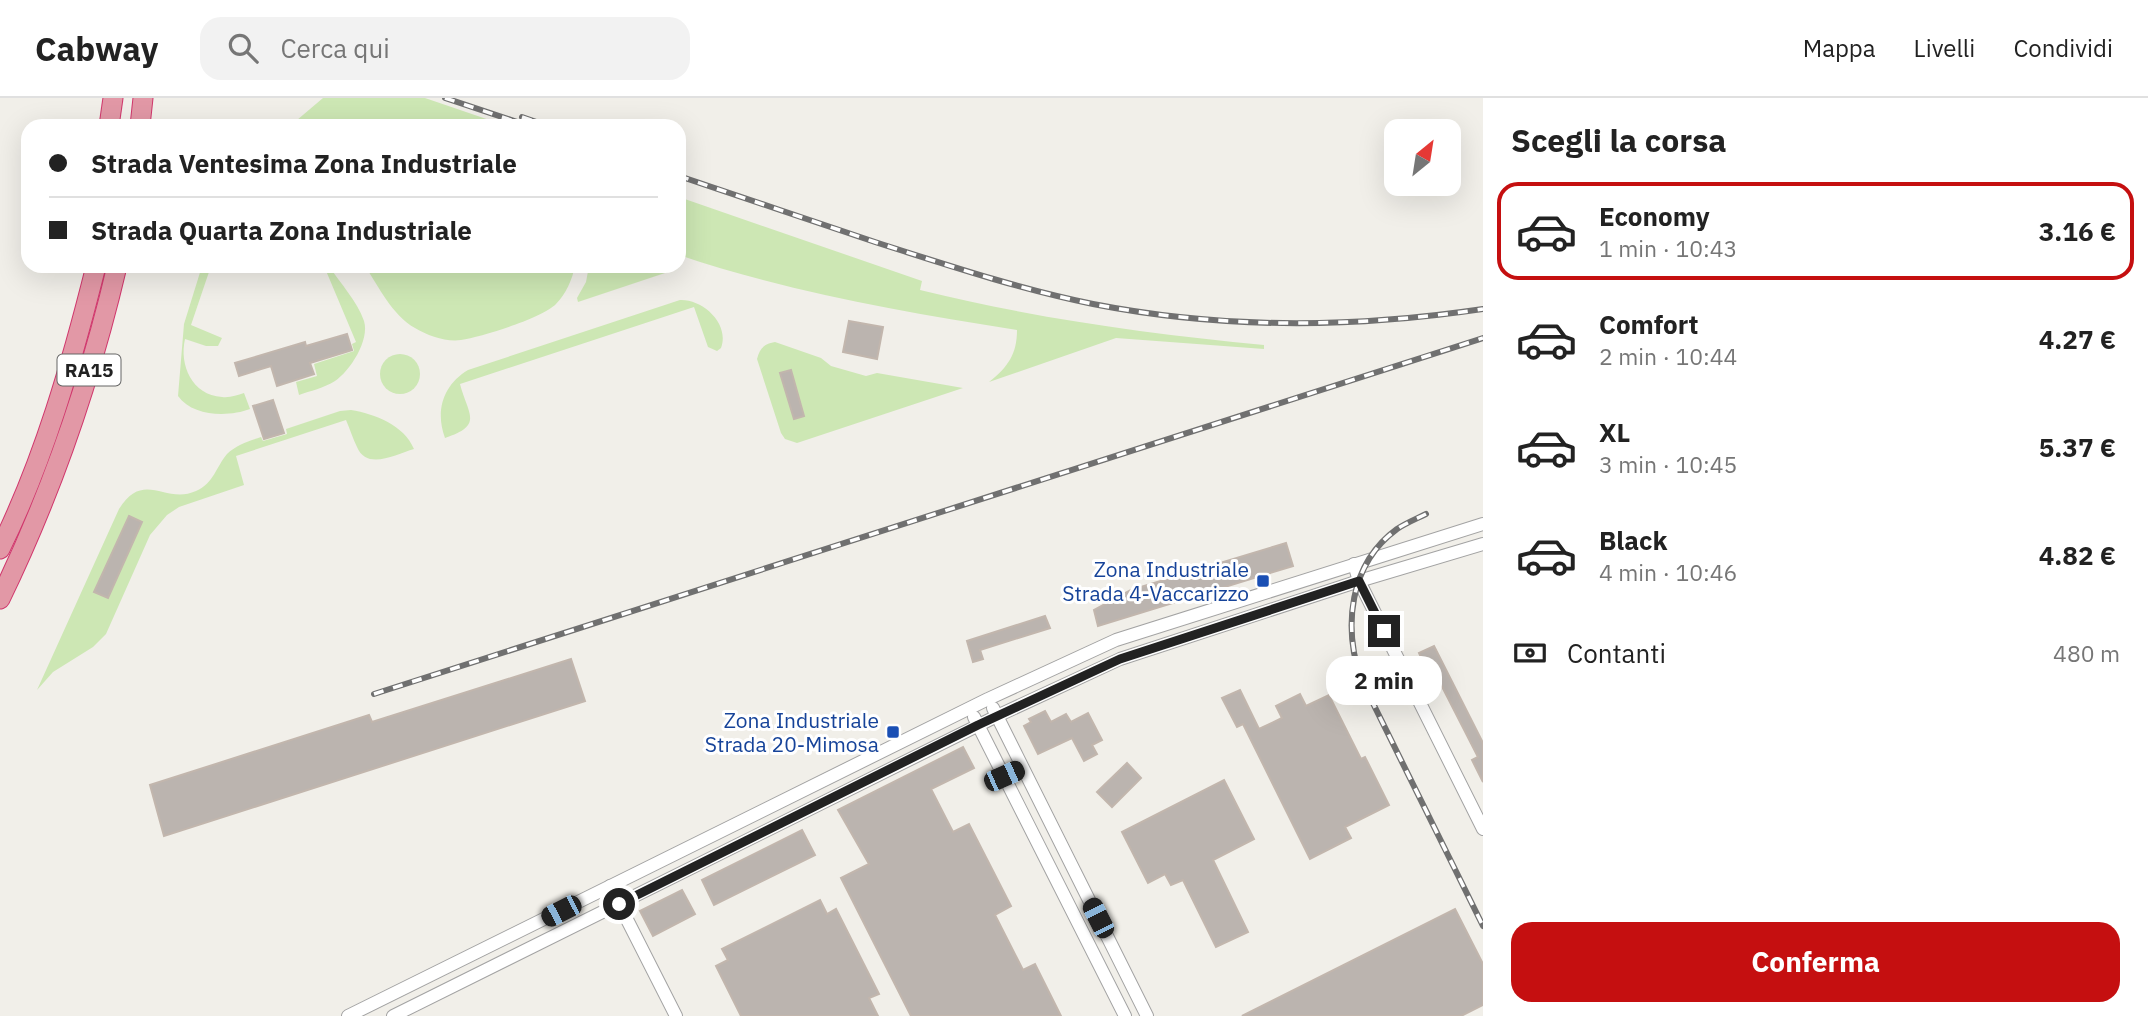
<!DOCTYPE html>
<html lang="it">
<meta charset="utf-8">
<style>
:root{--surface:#fff;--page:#f2f2f2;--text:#222;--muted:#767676;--line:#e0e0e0;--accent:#c50f10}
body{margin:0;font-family:"IBM Plex Sans",sans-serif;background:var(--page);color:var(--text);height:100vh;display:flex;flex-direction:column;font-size:26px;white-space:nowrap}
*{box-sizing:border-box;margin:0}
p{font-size:23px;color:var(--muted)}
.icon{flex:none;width:38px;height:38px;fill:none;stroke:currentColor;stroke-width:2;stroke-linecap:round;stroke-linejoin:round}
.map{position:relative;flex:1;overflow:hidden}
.drawer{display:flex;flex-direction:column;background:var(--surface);width:665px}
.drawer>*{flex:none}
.top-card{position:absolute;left:21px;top:21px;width:665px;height:154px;border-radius:21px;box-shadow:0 7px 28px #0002;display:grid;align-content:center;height:154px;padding:0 28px;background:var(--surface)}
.needle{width:46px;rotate:30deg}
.fabs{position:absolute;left:1384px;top:21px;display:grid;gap:14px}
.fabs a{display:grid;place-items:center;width:77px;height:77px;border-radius:14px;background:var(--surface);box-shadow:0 7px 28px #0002;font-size:35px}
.end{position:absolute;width:32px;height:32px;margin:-16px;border:9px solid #222;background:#fff;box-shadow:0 0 0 4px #fff}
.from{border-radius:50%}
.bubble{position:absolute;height:49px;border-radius:21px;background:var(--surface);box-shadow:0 7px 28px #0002;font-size:23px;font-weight:700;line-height:49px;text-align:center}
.car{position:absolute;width:21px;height:42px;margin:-21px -10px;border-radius:9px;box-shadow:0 0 5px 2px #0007;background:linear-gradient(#222 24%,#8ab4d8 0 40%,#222 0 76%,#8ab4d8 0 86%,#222 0)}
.top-card b{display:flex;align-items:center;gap:24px;height:66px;font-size:26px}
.top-card b+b{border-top:2px solid var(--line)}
.top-card i{width:18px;height:18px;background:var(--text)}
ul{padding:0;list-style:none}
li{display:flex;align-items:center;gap:21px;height:98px;margin:0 14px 10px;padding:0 14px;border:4px solid transparent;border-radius:21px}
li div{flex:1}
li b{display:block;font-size:26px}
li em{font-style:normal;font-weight:700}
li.current{border-color:var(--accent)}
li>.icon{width:63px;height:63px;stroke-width:1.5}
h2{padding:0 28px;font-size:32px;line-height:84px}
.pay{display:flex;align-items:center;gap:18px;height:77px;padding:0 28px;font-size:26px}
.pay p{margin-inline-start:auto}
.button{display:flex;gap:14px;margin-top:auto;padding:14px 28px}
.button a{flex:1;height:80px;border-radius:21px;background:var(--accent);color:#fff;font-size:28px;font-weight:700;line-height:80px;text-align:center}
header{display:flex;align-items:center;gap:42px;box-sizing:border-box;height:98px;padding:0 35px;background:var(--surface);border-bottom:2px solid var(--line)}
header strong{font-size:33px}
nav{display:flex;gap:38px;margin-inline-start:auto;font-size:24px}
.search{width:490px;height:63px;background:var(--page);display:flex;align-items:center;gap:18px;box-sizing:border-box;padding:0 24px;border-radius:21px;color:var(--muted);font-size:26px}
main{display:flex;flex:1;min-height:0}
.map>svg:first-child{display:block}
</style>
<header>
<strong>Cabway</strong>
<div class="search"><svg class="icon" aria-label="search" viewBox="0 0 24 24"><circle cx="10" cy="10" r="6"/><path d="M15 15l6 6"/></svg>Cerca qui</div>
<nav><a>Mappa</a><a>Livelli</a><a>Condividi</a></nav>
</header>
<main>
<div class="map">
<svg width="1483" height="918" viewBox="0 0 1483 918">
<rect width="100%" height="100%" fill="#f1efe9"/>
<g fill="#cde7b4">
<path d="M323 0H425L507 28H376C352 18 347 25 325 28 314 30 301 28 290 28Z"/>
<path d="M679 99 922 183 920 192C1033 220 1149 236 1264 247V251L1116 240 989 284C1008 269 1017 256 1017 232 902 214 789 194 679 157Z"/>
<path d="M202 168H211L191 227 222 240 218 248H206L185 241C179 267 192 297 222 299 230 300 237 297 244 295L250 311C229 319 193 319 178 298L184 226Z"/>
<path d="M324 168H329C340 185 357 203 364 223 370 242 350 273 335 283 324 290 310 293 299 297L296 284 317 278 314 266 354 253 352 246 356 244Z"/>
<path d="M365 168H575C572 182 566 196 556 206 542 220 482 239 461 242 446 244 428 238 415 230 392 217 379 189 365 168Z"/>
<polygon points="589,168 660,168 671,173 578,204 577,200 586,184"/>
<path d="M680 202C703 201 730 226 721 250L717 253 708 249 694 209 460 286C468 317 484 327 445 340 435 313 443 287 468 272Z"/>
<path d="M775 244 821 260 831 268 866 278 877 275 963 290 797 345 785 341 781 335 757 261C760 250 764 246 775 244Z"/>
<circle cx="400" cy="276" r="20"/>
<path d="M351 312C375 316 404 327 414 351 396 356 367 373 357 349 353 341 350 331 346 322L236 358 244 387 179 409 167 417 150 437 106 536 93 549 53 574 37 592 119 411C144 371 165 407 196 393 214 385 216 369 227 356 236 347 249 343 261 339L263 343 287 336 286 331 340 313Z"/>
</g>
<g fill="#bbb4af" stroke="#c2b6ad" stroke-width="2">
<polygon points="849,223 883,229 877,261 843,254"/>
<polygon points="347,236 352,252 310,265 314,276 277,288 271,268 239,278 235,265 305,244 306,248"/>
<polygon points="791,272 804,318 794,321 780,275"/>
<polygon points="273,302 284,335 264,341 253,308"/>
<polygon points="129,418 142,424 108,500 94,494"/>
<polygon points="1286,445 1293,468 1098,528 1094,512 1131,492"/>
<polygon points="1045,518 1050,530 980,552 983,561 973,564 967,543"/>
<polygon points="1434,548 1483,645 1483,684 1472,662 1478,659 1432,569 1427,572 1419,555"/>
<polygon points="571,561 585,603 164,738 150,687 369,617 372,624"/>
<polygon points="1240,592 1259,631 1282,620 1276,608 1300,596 1306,608 1329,597 1361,661 1365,659 1389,707 1345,729 1351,740 1310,761 1243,626 1237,629 1222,600"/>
<polygon points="1045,613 1051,624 1066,616 1071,624 1088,615 1102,642 1092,647 1097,656 1084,663 1072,640 1038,656 1024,628 1031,624 1029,621"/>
<polygon points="963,649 974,670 931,691 953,734 969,726 1011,808 995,817 1023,872 1035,866 1061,918 911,918 841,780 869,766 838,712"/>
<polygon points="1127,665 1141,680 1112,709 1097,694"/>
<polygon points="1224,682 1254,741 1213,762 1248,834 1216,849 1183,782 1171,787 1165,776 1148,785 1122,734"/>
<polygon points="802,732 815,757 714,807 702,782"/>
<polygon points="682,792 695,816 653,838 640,813"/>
<polygon points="820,802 827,816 836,811 879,896 869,900 878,918 741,918 716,868 728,862 722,851"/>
<polygon points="1455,811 1483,866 1483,907 1461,918 1242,918"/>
</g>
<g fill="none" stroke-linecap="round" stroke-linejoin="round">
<g stroke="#a3a3a3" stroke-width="14">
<g id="minor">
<polyline points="1354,466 1359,483 1483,731"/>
<polyline points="993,610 1147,918"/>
<polyline points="974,619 1125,918"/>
<polyline points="610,788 676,918"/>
<polyline points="348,918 988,601 1116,542 1483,426"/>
<polyline points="393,918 997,618 1120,561 1359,483 1483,446"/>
</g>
</g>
<g stroke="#d0366c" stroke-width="21">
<g id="highway">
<polyline points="109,28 113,0"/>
<polyline points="140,28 143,0"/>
<path d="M0 451C44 362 72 264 96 168"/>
<path d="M0 501C52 394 90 283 117 168"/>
</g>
</g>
<use href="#minor" stroke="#fff" stroke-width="12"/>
<use href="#highway" stroke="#e298a6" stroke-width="19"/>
<g stroke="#707070" stroke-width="6">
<g id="rail">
<polyline points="445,0 529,28"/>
<polyline points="522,19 548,28"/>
<path d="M679 78C744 100 810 122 875 144 947 167 1019 191 1093 206 1221 231 1354 230 1483 211"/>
<path d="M1426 416C1416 421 1406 425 1397 431 1349 466 1343 529 1361 581L1483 828"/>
<polyline points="374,596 1483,240"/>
</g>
</g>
<use href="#rail" stroke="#fff" stroke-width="3.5" stroke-dasharray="10" stroke-linecap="butt"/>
</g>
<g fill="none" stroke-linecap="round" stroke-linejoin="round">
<polyline stroke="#222" stroke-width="9" points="619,806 978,627 1120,561 1359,483 1384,533"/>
</g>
<g fill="#1a4fb4" stroke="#fff" stroke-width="2.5">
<rect x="1256" y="476" width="14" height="14" rx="3.5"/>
<rect x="886" y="627" width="14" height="14" rx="3.5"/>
</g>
<g text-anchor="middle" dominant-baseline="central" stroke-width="6" stroke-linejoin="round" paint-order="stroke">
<rect fill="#fff" stroke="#646464" stroke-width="2" x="57.5" y="256.5" width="63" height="31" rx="5"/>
<g font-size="19" font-weight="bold" fill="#222">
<text x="89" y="272">RA15</text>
</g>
<g font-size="21" fill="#164399" stroke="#fff" text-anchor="end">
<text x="1249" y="471">Zona Industriale<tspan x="1249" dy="24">Strada 4-Vaccarizzo</tspan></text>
<text x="879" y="622">Zona Industriale<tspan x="879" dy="24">Strada 20-Mimosa</tspan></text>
</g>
</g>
</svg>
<div class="fabs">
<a><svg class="needle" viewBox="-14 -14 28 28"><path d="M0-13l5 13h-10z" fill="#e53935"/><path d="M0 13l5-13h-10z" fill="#767676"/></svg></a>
</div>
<i class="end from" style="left:619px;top:806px"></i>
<i class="end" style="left:1384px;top:533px"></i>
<div class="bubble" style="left:1326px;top:558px;width:116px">2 min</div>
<i class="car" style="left:1004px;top:678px;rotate:66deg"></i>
<i class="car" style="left:561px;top:813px;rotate:243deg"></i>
<i class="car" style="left:1098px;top:820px;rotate:333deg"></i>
<div class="top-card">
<b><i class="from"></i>Strada Ventesima Zona Industriale</b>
<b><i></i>Strada Quarta Zona Industriale</b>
</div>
</div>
<section class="drawer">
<h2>Scegli la corsa</h2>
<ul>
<li class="current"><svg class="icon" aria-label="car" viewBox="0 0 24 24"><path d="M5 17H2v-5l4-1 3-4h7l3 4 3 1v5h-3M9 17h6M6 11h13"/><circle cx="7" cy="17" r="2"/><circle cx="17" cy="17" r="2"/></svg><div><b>Economy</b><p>1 min · 10:43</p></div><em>3.16 €</em></li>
<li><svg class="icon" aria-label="car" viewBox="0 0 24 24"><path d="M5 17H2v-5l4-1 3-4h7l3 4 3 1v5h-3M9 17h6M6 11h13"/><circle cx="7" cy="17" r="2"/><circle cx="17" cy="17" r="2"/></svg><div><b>Comfort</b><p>2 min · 10:44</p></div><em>4.27 €</em></li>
<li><svg class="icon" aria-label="car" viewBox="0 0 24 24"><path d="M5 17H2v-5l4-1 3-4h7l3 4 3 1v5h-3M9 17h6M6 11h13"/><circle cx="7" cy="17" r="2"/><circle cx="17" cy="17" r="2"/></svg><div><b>XL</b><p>3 min · 10:45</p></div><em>5.37 €</em></li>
<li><svg class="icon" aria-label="car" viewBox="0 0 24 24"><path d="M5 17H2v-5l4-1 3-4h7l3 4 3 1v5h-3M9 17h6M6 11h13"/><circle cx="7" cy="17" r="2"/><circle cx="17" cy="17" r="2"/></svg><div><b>Black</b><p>4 min · 10:46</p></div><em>4.82 €</em></li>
</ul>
<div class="pay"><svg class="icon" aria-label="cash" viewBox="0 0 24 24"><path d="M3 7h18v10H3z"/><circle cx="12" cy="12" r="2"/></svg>Contanti<p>480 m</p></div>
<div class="button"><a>Conferma</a></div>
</section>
</main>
